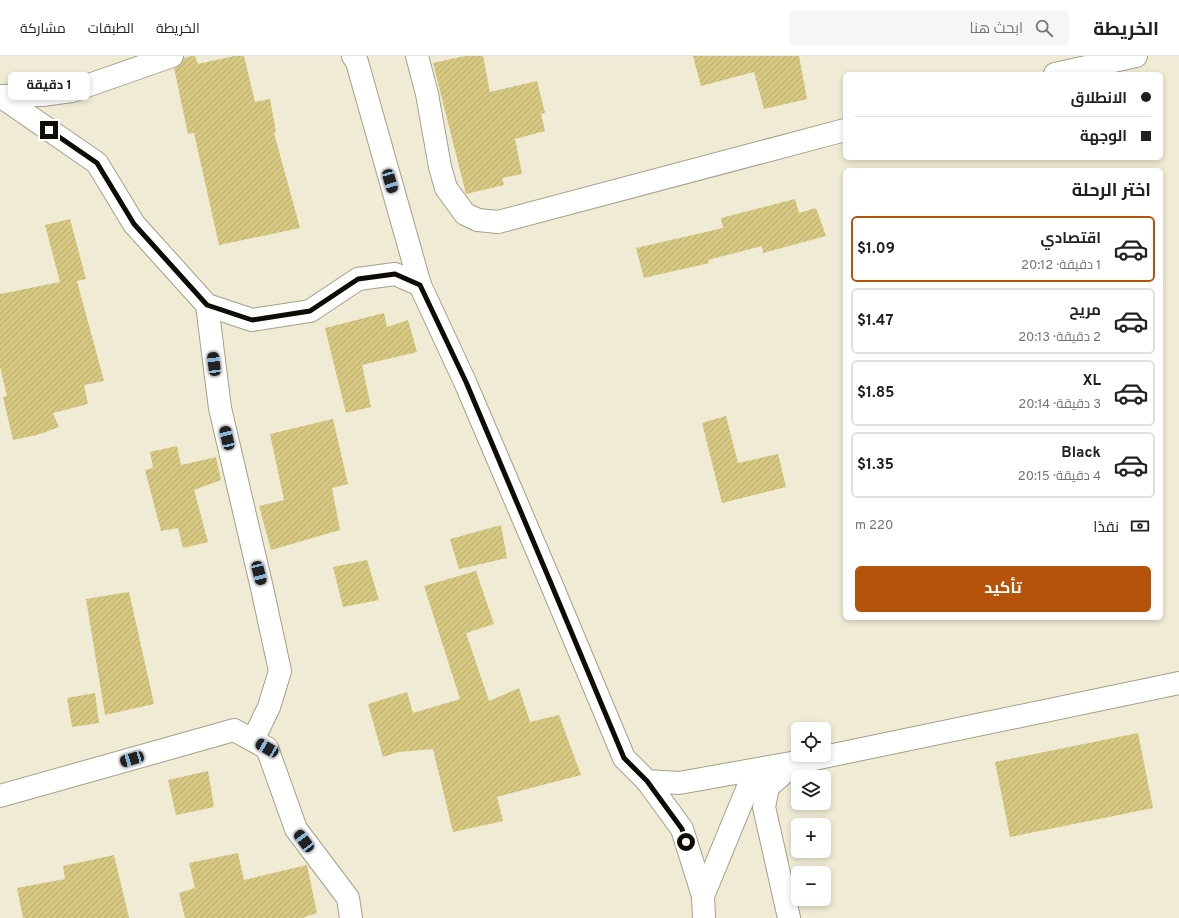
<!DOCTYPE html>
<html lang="ar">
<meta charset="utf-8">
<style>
:root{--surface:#fff;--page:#f6f6f6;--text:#202124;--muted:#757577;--line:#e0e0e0;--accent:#b45309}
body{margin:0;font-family:Overpass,Cairo,sans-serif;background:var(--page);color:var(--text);direction:rtl;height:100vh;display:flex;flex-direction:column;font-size:15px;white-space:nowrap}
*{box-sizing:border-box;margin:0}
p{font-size:13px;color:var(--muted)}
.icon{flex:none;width:22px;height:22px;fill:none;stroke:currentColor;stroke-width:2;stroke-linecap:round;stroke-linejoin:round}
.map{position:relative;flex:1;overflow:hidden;direction:ltr}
.sheet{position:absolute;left:843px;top:112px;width:320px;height:452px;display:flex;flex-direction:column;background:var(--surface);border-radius:6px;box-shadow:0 2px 6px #0003;direction:rtl}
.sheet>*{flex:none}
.banner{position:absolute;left:843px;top:16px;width:320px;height:88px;border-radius:6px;box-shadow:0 2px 6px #0003;direction:rtl;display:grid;align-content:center;height:88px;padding:0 12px;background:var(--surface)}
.tools{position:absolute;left:791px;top:666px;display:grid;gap:8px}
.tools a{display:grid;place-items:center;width:40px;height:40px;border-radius:6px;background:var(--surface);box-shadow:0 2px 6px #0003;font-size:20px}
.end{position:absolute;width:18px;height:18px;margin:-9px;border:5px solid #0e0c05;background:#fff;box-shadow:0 0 0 2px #fff}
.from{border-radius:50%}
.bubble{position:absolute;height:28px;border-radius:6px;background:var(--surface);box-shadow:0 2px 6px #0003;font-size:13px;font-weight:700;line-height:28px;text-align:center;direction:rtl}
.car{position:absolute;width:12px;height:24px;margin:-12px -6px;border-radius:5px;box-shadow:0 0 3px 1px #0007;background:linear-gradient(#222 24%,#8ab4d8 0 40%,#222 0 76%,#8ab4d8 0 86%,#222 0)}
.banner b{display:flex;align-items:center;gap:14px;height:38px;font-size:15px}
.banner b+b{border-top:1px solid var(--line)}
.banner i{width:10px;height:10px;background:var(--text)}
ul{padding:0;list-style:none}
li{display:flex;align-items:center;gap:12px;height:66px;margin:0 8px 6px;padding:0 4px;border:2px solid var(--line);border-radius:6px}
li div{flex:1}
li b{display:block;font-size:15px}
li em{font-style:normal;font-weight:700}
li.on{border-color:var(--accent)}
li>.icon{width:36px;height:36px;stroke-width:1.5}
h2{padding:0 12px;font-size:18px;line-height:48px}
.pay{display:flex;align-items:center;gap:10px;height:44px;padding:0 12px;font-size:15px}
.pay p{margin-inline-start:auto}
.primary-button{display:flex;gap:8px;margin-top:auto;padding:8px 12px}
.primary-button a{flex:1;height:46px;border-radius:6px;background:var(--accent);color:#fff;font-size:16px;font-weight:700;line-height:46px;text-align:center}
header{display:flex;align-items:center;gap:24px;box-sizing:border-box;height:56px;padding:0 20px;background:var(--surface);border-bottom:1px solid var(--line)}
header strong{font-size:19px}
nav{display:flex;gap:22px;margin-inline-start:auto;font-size:14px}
.search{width:280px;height:36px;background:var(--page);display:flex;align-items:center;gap:10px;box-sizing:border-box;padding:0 14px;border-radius:6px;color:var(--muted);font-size:15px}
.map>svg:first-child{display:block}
</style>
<header>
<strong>الخريطة</strong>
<div class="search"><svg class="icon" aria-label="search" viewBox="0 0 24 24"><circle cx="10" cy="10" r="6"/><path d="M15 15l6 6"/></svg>ابحث هنا</div>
<nav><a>الخريطة</a><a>الطبقات</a><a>مشاركة</a></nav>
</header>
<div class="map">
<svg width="1179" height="862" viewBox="0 0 1179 862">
<defs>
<pattern id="building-hatch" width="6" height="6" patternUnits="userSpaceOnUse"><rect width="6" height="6" fill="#d6c881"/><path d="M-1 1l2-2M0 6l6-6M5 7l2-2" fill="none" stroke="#b6ab6e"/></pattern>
</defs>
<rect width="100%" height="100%" fill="#efebd4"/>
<g fill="url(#building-hatch)">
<polygon points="192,0 195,0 198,8 234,0 244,0 255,46 270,43 276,76 274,77 300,172 219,189 194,77 188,78 174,12 181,8 184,2"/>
<polygon points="465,0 483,0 490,36 537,25 545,57 541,58 545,75 515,83 522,118 502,122 504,129 466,138 433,7"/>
<polygon points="693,0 799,0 807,43 764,53 754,16 701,30"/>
<polygon points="795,143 799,157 816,152 826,180 763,197 762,190 708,204 709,207 644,222 636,192 723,172 721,162"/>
<polygon points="70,163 86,223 77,225 104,325 84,329 88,348 53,357 59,371 37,379 13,384 3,341 7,340 0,311 0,238 60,226 45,169"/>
<polygon points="384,257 387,271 408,264 417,296 362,309 371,351 346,357 325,272"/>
<polygon points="726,360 738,407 778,398 786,431 722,447 702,367"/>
<polygon points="333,363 348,428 332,432 340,474 271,494 259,450 284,444 270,378"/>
<polygon points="177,390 181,409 216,401 221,424 194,434 208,486 183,492 178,472 161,475 145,414 153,412 150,396"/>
<polygon points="501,469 507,502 459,513 450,483"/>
<polygon points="367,504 379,544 343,551 333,511"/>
<polygon points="476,515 494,568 466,577 489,645 519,632 530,666 559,659 581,719 497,741 503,765 453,776 433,693 398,696 383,701 368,648 407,636 413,657 460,643 424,530"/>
<polygon points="129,536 154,648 105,659 86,543"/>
<polygon points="95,637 99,667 72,671 67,642"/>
<polygon points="1138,677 1153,752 1010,781 995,706"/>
<polygon points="208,715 214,751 176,759 168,724"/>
<polygon points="238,797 244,824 307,809 317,857 302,862 185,862 179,837 195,832 189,807"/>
<polygon points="114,799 129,862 23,862 17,832 65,823 63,810"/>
</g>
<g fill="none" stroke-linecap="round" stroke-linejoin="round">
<g stroke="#a4a08a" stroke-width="24">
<g id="minor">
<polyline points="353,0 357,6 420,229"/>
<polyline points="417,0 427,38 440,111 446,132 465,158 478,164 498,166 845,74"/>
<polyline points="1055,18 1136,0"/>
<polyline points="0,40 97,107 134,168 207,249 252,264 310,255 358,223 395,218 420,229 465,326 550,525 624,702 647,725 679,727 814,703 1179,627"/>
<polyline points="0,40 42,39 72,35 172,0"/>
<polyline points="207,249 220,352 262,532 280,615 269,651 253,684"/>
<polyline points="647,725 682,773 703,840 704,862"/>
<polyline points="0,740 234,674 267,692 296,773 348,842 351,862"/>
<polyline points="703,840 755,714"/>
<polyline points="789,862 764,751 768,731 785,716 798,710"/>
</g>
</g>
<use href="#minor" stroke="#fff" stroke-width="22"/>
</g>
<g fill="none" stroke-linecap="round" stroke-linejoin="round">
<polyline stroke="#0e0c05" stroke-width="5" points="49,74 97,107 134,168 207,249 252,264 310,255 358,223 395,218 420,229 466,326 550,525 624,702 647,725 682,773 686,786"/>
</g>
</svg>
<div class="tools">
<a><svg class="icon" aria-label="locate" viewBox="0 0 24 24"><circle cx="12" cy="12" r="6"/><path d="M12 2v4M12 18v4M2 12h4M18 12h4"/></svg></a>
<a><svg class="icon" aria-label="layers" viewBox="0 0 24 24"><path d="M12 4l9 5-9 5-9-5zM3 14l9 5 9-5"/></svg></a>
<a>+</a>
<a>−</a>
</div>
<i class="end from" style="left:686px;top:786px"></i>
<i class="end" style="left:49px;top:74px"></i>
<div class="bubble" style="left:8px;top:16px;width:82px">1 دقيقة</div>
<i class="car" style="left:390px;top:125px;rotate:164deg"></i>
<i class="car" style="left:214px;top:308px;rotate:353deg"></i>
<i class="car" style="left:227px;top:382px;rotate:347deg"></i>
<i class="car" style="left:259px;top:517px;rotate:166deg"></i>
<i class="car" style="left:267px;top:692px;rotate:300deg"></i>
<i class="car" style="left:132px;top:703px;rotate:254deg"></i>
<i class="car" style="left:304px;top:785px;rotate:323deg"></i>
<div class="banner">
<b><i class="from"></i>الانطلاق</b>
<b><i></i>الوجهة</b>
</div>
<section class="sheet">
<h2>اختر الرحلة</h2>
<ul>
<li class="on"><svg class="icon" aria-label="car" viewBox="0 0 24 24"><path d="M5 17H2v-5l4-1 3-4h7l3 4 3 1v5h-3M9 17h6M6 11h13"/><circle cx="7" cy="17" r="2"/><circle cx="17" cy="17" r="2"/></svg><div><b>اقتصادي</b><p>1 دقيقة · 20:12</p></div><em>$1.09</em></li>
<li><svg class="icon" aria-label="car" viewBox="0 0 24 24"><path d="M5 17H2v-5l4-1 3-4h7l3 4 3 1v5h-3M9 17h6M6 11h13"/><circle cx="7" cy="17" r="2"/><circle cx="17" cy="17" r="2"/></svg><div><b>مريح</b><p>2 دقيقة · 20:13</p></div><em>$1.47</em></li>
<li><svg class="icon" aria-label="car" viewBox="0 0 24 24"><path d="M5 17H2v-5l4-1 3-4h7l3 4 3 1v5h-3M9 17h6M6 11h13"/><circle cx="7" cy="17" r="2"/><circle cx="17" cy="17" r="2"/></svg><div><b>XL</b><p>3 دقيقة · 20:14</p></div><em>$1.85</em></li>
<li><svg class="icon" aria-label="car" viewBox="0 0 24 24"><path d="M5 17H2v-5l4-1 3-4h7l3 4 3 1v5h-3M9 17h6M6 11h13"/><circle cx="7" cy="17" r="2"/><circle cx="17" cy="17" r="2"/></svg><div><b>Black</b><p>4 دقيقة · 20:15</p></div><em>$1.35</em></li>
</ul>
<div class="pay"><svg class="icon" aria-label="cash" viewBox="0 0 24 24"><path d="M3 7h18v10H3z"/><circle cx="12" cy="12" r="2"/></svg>نقدًا<p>220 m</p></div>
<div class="primary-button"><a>تأكيد</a></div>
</section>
</div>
